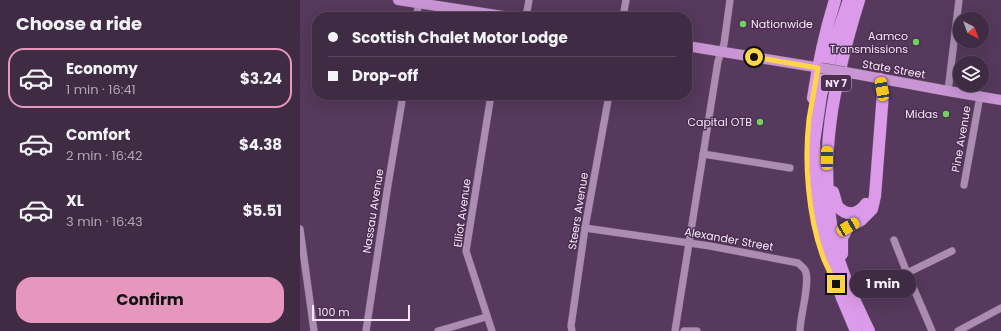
<!DOCTYPE html>
<meta charset="utf-8">
<style>
:root{--surface:#402b45;--page:#47334c;--text:#f1f3f6;--muted:#aea7b3;--line:#59475e;--accent:#e797bd}
body{margin:0;font-family:Poppins,sans-serif;background:var(--page);color:var(--text);height:100vh;display:flex;flex-direction:column;font-size:15px;white-space:nowrap}
*{box-sizing:border-box;margin:0}
p{font-size:13px;color:var(--muted)}
.icon{flex:none;width:22px;height:22px;fill:none;stroke:currentColor;stroke-width:2;stroke-linecap:round;stroke-linejoin:round}
.map{position:relative;flex:1;overflow:hidden}
.sheet{display:flex;flex-direction:column;background:var(--surface);width:300px}
.sheet>*{flex:none}
.hud{position:absolute;left:12px;top:12px;width:380px;height:88px;border-radius:16px;box-shadow:0 4px 16px #0002,0 0 0 1px var(--line);display:grid;align-content:center;height:88px;padding:0 16px;background:var(--surface)}
.needle{width:26px;rotate:139deg}
.buttons{position:absolute;left:653px;top:12px;display:grid;gap:8px}
.buttons a{display:grid;place-items:center;width:36px;height:36px;border-radius:50%;background:var(--surface);box-shadow:0 4px 16px #0002,0 0 0 1px var(--line);font-size:20px}
.scale{position:absolute;left:12px;bottom:10px;width:98px;box-sizing:border-box;padding-left:4px;border:2px solid #f7e5fa;border-top:0;font-size:11px;line-height:14px;white-space:nowrap;color:#f7e5fa;-webkit-text-stroke:3px #4b2f51;paint-order:stroke}
.end{position:absolute;width:18px;height:18px;margin:-9px;border:5px solid #ffd54a;background:#111;box-shadow:0 0 0 2px #111}
.from{border-radius:50%}
.bubble{position:absolute;height:28px;border-radius:14px;background:var(--surface);box-shadow:0 4px 16px #0002,0 0 0 1px var(--line);font-size:13px;font-weight:700;line-height:28px;text-align:center}
.car{position:absolute;width:12px;height:24px;margin:-12px -6px;border-radius:5px;box-shadow:0 0 3px 1px #0007;background:linear-gradient(#f5c518 24%,#345 0 40%,#f5c518 0 76%,#345 0 86%,#f5c518 0)}
.hud b{display:flex;align-items:center;gap:14px;height:38px;font-size:15px}
.hud b+b{border-top:1px solid var(--line)}
.hud i{width:10px;height:10px;background:var(--text)}
ul{padding:0;list-style:none}
li{display:flex;align-items:center;gap:12px;height:60px;margin:0 8px 6px;padding:0 8px;border:2px solid transparent;border-radius:16px}
li div{flex:1}
li b{display:block;font-size:15px}
li em{font-style:normal;font-weight:700}
li.active{border-color:var(--accent)}
li>.icon{width:36px;height:36px;stroke-width:1.5}
h2{padding:0 16px;font-size:18px;line-height:48px}
.primary-button{display:flex;gap:8px;margin-top:auto;padding:8px 16px}
.primary-button a{flex:1;height:46px;border-radius:16px;background:var(--accent);color:#111;font-size:16px;font-weight:700;line-height:46px;text-align:center}
main{display:flex;flex:1;min-height:0}
.map>svg:first-child{display:block}
</style>
<main>
<section class="sheet">
<h2>Choose a ride</h2>
<ul>
<li class="active"><svg class="icon" aria-label="car" viewBox="0 0 24 24"><path d="M5 17H2v-5l4-1 3-4h7l3 4 3 1v5h-3M9 17h6M6 11h13"/><circle cx="7" cy="17" r="2"/><circle cx="17" cy="17" r="2"/></svg><div><b>Economy</b><p>1 min · 16:41</p></div><em>$3.24</em></li>
<li><svg class="icon" aria-label="car" viewBox="0 0 24 24"><path d="M5 17H2v-5l4-1 3-4h7l3 4 3 1v5h-3M9 17h6M6 11h13"/><circle cx="7" cy="17" r="2"/><circle cx="17" cy="17" r="2"/></svg><div><b>Comfort</b><p>2 min · 16:42</p></div><em>$4.38</em></li>
<li><svg class="icon" aria-label="car" viewBox="0 0 24 24"><path d="M5 17H2v-5l4-1 3-4h7l3 4 3 1v5h-3M9 17h6M6 11h13"/><circle cx="7" cy="17" r="2"/><circle cx="17" cy="17" r="2"/></svg><div><b>XL</b><p>3 min · 16:43</p></div><em>$5.51</em></li>
</ul>
<div class="primary-button"><a>Confirm</a></div>
</section>
<div class="map">
<svg width="701" height="331" viewBox="0 0 701 331">
<rect width="100%" height="100%" fill="#56395c"/>
<g fill="none" stroke-linecap="round" stroke-linejoin="round">
<g stroke="#705774" stroke-width="8">
<g id="minor">
<polyline points="116,17 119,3"/>
<polyline points="226,17 229,0"/>
<polyline points="323,17 326,0"/>
<polyline points="648,91 659,0"/>
<polyline points="191,95 166,251 192,331"/>
<polyline points="403,154 490,168"/>
<polyline points="664,185 680,96"/>
<path d="M285 228 410 246 498 263C500 265 503 267 505 270 511 281 500 316 500 331"/>
<polyline points="0,229 14,331"/>
<polyline points="594,240 607,273 632,331"/>
<polyline points="607,273 652,251"/>
<polyline points="66,331 88,185 103,95"/>
<polyline points="138,331 186,317"/>
<polyline points="272,331 271,326 285,228 309,95"/>
<polyline points="375,331 418,61 424,44 430,0"/>
<polyline points="384,331 397,331"/>
<polyline points="658,331 701,308"/>
</g>
</g>
<g stroke="#705774" stroke-width="11">
<g id="major">
<polyline points="98,0 210,17"/>
<polyline points="387,46 521,68"/>
<polyline points="545,72 648,91 701,100"/>
</g>
</g>
<g stroke="#705774" stroke-width="13">
<g id="highway">
<polyline points="549,0 534,44 521,95 514,142 517,203 526,250 542,298 556,331"/>
<path d="M559 0C534 81 516 161 535 246 542 275 556 304 569 331"/>
<path d="M513 98C518 65 525 32 535 0"/>
<path d="M533 192 537 206C547 217 558 215 566 204"/>
<polyline points="542,254 542,238 548,227 561,220 572,209 575,196 583,93 580,79"/>
</g>
</g>
<use href="#minor" stroke="#ac8cb3" stroke-width="7"/>
<use href="#major" stroke="#c995d4" stroke-width="10"/>
<use href="#highway" stroke="#dc9bea" stroke-width="12"/>
<g stroke="#705774" stroke-width="11" stroke-linecap="butt">
<polyline id="major-bridge" points="521,68 545,72"/>
</g>
<use href="#major-bridge" stroke="#c995d4" stroke-width="10"/>
</g>
<g fill="none" stroke-linecap="round" stroke-linejoin="round">
<path stroke="#ffd54a" stroke-width="5" d="M454 57 518 68C515 85 512 102 509 119 504 162 508 216 523 257 526 266 532 275 536 284"/>
</g>
<g fill="#72d25d" stroke="#4b2f51" stroke-width="1.5">
<circle cx="443" cy="24" r="4"/>
<circle cx="616" cy="42" r="4"/>
<circle cx="646" cy="114" r="4"/>
<circle cx="460" cy="122" r="4"/>
</g>
<g text-anchor="middle" dominant-baseline="central" stroke-width="3" stroke-linejoin="round" paint-order="stroke">
<rect fill="#4b2f51" stroke="#c3aec7" stroke-width="1" x="521" y="75" width="30" height="16" rx="3"/>
<g font-size="10" font-weight="bold" fill="#f7e5fa">
<text x="536" y="83">NY 7</text>
</g>
<g font-size="11" fill="#f7e5fa" stroke="#4b2f51" text-anchor="end">
<text x="451" y="24" text-anchor="start">Nationwide</text>
<text x="608" y="36">Aamco<tspan x="608" dy="13">Transmissions</tspan></text>
<text x="638" y="114">Midas</text>
<text x="452" y="122">Capital OTB</text>
</g>
<g font-size="11" fill="#f7e5fa" stroke="#4b2f51">
<text transform="translate(594 69) rotate(10)">State Street</text>
<text transform="translate(661 139) rotate(-80)">Pine Avenue</text>
<text transform="translate(73 211) rotate(-81)">Nassau Avenue</text>
<text transform="translate(278 211) rotate(-81)">Steers Avenue</text>
<text transform="translate(162 213) rotate(-82)">Elliot Avenue</text>
<text transform="translate(429 239) rotate(10)">Alexander Street</text>
</g>
</g>
</svg>
<div class="buttons">
<a><svg class="needle" viewBox="-14 -14 28 28"><path d="M0-13l5 13h-10z" fill="#e53935"/><path d="M0 13l5-13h-10z" fill="#aea7b3"/></svg></a>
<a><svg class="icon" aria-label="layers" viewBox="0 0 24 24"><path d="M12 4l9 5-9 5-9-5zM3 14l9 5 9-5"/></svg></a>
</div>
<div class="scale">100 m</div>
<i class="end from" style="left:454px;top:57px"></i>
<i class="end" style="left:536px;top:284px"></i>
<div class="bubble" style="left:550px;top:270px;width:66px">1 min</div>
<i class="car" style="left:582px;top:89px;rotate:350deg"></i>
<i class="car" style="left:527px;top:158px;rotate:0deg"></i>
<i class="car" style="left:548px;top:227px;rotate:60deg"></i>
<div class="hud">
<b><i class="from"></i>Scottish Chalet Motor Lodge</b>
<b><i></i>Drop-off</b>
</div>
</div>
</main>
